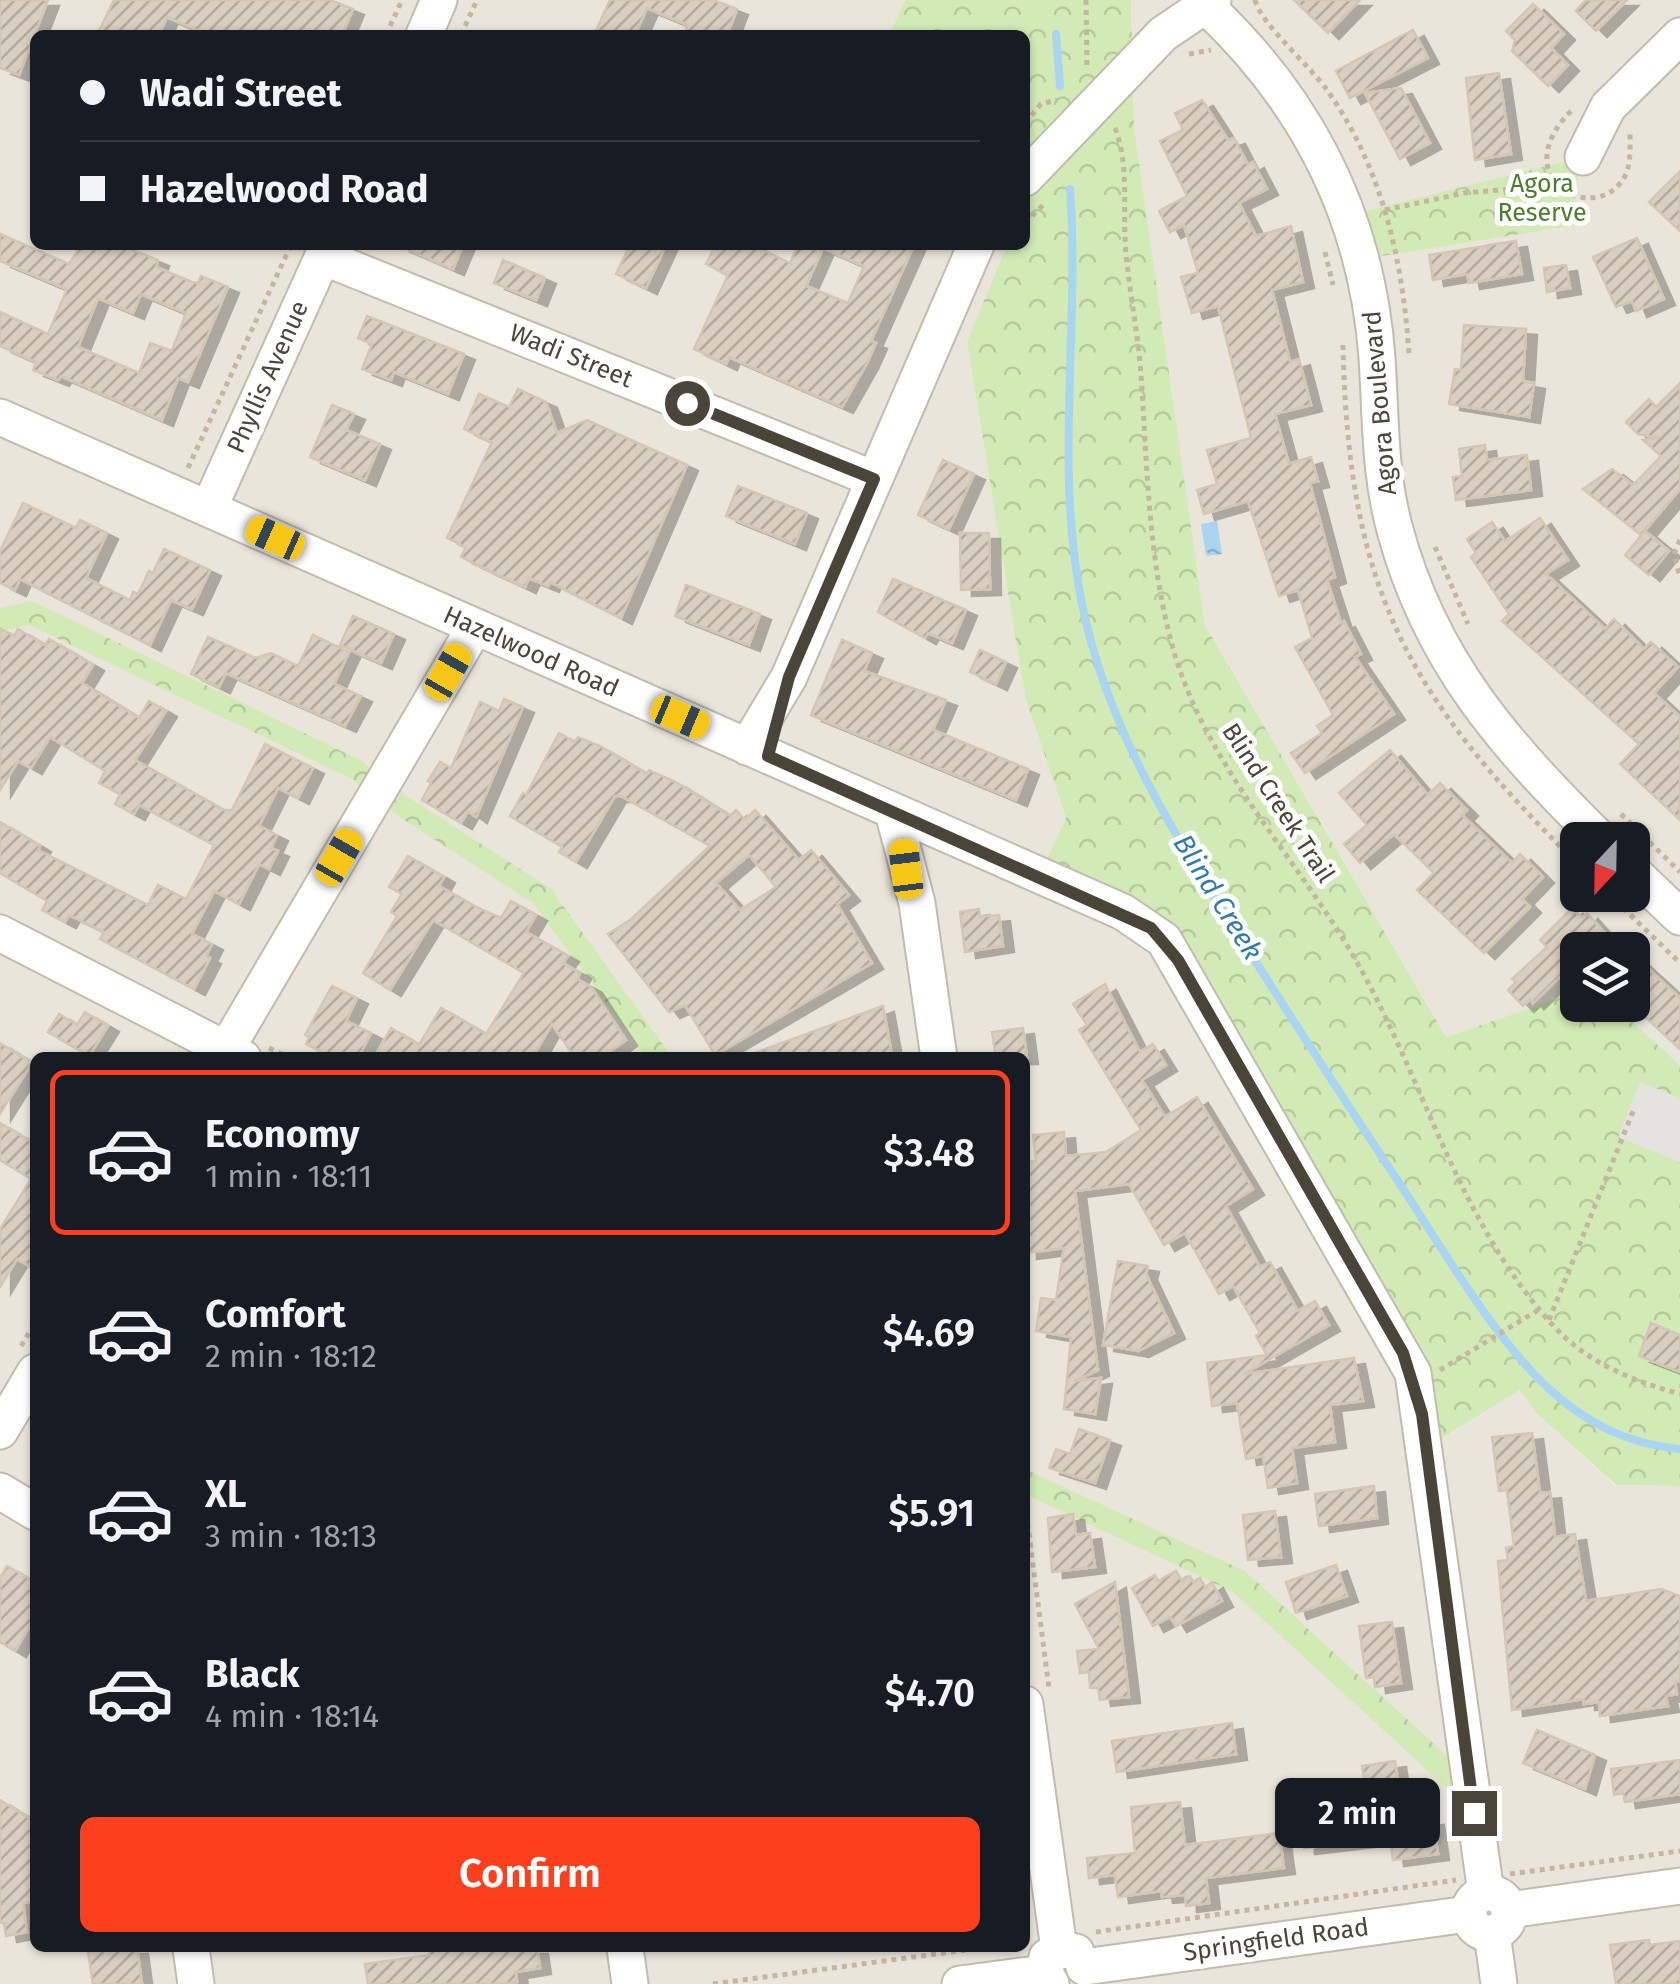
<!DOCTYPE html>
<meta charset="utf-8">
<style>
:root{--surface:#171b24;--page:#20242c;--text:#f1f3f6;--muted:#9ea1a6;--line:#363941;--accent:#fc3f1d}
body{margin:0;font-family:"Fira Sans",sans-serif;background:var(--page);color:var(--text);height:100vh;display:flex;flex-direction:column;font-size:38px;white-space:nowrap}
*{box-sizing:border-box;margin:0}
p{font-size:32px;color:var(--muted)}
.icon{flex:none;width:55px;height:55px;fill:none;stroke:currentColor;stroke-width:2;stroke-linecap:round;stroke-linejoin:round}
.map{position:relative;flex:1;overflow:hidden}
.side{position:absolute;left:30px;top:1052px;width:1000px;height:900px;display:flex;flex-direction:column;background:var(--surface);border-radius:15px;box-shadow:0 2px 8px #0004}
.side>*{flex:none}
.top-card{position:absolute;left:30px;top:30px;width:1000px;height:220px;border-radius:15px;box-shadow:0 2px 8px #0004;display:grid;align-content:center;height:220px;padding:0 50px;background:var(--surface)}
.needle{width:65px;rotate:202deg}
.controls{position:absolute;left:1560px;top:822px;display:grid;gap:20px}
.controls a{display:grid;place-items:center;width:90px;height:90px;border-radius:15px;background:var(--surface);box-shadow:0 2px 8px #0004;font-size:50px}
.end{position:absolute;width:45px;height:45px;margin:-22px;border:12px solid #4b4439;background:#fff;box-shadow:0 0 0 5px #fff}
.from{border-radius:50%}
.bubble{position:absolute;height:70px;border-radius:15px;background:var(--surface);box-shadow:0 2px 8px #0004;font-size:32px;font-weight:600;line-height:70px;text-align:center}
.car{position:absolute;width:30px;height:60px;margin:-30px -15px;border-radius:12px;box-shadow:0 0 8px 2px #0007;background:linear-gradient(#f5c518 24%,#345 0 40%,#f5c518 0 76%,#345 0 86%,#f5c518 0)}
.top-card b{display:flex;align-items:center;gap:35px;height:95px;font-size:38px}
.top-card b+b{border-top:2px solid var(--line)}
.top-card i{width:25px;height:25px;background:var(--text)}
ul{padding:18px 0 0;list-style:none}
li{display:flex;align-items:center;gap:30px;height:165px;margin:0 20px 15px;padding:0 30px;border:5px solid transparent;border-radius:15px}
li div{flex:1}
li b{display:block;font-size:38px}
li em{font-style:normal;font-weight:600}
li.selected{border-color:var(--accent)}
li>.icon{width:90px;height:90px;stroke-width:1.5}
.action{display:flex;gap:20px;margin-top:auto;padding:20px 50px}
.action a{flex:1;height:115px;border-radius:15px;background:var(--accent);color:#fff;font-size:40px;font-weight:600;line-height:115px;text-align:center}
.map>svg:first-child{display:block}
</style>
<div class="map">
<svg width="1680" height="1984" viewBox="0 0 1680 1984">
<defs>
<pattern id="park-crowns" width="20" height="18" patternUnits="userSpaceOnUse" patternTransform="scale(2.5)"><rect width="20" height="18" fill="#d2eab5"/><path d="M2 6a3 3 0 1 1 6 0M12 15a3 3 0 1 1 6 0" fill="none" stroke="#b6ca9c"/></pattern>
<pattern id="water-ripples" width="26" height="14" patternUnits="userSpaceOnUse" patternTransform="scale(2.5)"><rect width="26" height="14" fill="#a9d4f2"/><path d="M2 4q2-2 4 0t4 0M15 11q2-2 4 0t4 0" fill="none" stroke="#8caec5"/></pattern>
<pattern id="building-hatch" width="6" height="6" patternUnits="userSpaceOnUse" patternTransform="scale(2.5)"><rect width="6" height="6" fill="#d8cfc1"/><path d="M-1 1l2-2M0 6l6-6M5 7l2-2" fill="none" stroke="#b1aa9e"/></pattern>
<filter id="shadow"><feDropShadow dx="11" dy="6" stdDeviation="0" flood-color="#0004"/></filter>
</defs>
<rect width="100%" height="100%" fill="#f6f3ec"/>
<g fill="#eae5da" fill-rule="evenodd">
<path d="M0 0H905L889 35H35V245H1010L967 342 1025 697 1066 818 1040 876 1137 919 1451 1433 1520 1390 1537 1414 1615 1485 1680 1486V1984H0ZM35 1058H1025V1948H35Z"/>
<path d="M1131 0H1680V1065L1614 1005H1632V950H1578L1577 992 1446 1037 1205 625 1134 127ZM1578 840H1632V895H1578Z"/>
</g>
<g fill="url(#park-crowns)">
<polygon points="905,0 1131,0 1134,127 1205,625 1446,1037 1577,992 1578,1005 1614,1005 1680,1065 1680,1486 1616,1485 1537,1414 1520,1390 1426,1448 1421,1414 1178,961 1039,876 1066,818 1025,697 967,342 1003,255 1010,245 1025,245 1025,35 889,35"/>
<polygon points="1583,157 1573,204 1576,225 1363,259 1349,215"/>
<polygon points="32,601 362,761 408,797 551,889 672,1057 646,1057 533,903 398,816 352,779 29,625 0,631 0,608"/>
<polygon points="1025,1469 1245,1571 1469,1776 1474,1813 1233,1592 1025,1494"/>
</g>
<polygon fill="#e5e3e0" points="1640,1082 1680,1098 1680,1162 1618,1137"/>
<polygon fill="url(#water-ripples)" points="1217,521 1222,554 1206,556 1201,524"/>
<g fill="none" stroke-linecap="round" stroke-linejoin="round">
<g stroke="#a9d4f2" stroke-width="8">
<polyline points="1056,34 1060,86"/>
<path d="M1070 189C1080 327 1054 466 1082 604 1108 734 1181 846 1252 956 1298 1028 1344 1100 1392 1172 1437 1239 1489 1332 1546 1386 1585 1423 1627 1444 1680 1449"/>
</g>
</g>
<g fill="url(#building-hatch)" stroke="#d3c7b4" stroke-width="2.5" fill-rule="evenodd" filter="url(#shadow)">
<polygon points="0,0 48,0 19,75 0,68"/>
<polygon points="114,0 330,0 353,9 342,35 208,35 167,17 159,35 97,35"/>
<polygon points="610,0 713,0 737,9 727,35 684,35 688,25 647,8 635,35 594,35"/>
<polygon points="1294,0 1360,0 1328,33"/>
<polygon points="1586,0 1627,0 1596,31 1576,11"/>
<polygon points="1533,4 1564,34 1551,48 1568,65 1548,86 1512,51 1515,40 1506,31"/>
<polygon points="1413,30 1428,58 1350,98 1336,71"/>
<polygon points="1499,73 1511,154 1475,160 1466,78"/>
<polygon points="1401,88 1430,143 1400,159 1365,93"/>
<polygon points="1202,100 1228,140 1234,138 1248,165 1253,162 1267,189 1239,203 1256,236 1291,226 1303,282 1272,290 1290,362 1299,359 1311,405 1275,414 1289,464 1311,457 1318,481 1310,483 1335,577 1327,580 1341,623 1344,621 1361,654 1355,657 1394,714 1305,773 1291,753 1322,733 1317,726 1333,715 1295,647 1312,638 1298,590 1279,596 1248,501 1204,514 1197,490 1217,484 1207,450 1251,438 1218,306 1192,313 1181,277 1198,273 1184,225 1170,232 1159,211 1187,196 1160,141 1183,130 1175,113"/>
<polygon points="1680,171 1680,231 1649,202"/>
<path d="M0 234 69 264 81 245H120L158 260 156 267 192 282 198 283 201 276 228 287 188 382 178 378 162 420 61 376 58 380 33 370 36 362 0 346V312L48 334 67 289 0 261ZM141 294 186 313 172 351 150 343 139 373 78 347 98 298 133 313Z"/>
<polygon points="1637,238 1664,299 1636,311 1632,301 1616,307 1593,257"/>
<polygon points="1516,241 1522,274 1469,283 1467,274 1433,280 1429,255 1486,246 1488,250 1488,245"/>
<polygon points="398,245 463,245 453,269"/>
<polygon points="630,245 666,245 646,288 616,274"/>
<path d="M716 245H753L790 263 798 245H914L871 341 876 343 867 363 842 407 729 357 726 364 694 349 728 275 706 264ZM823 248 864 266 848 303 806 286Z"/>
<polygon points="503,260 545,278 536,300 494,283"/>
<polygon points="1566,265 1570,288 1547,292 1544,268"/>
<polygon points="367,316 464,354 448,394 394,372 391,380 362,369 372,344 358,338"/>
<polygon points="1464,325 1526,329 1523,381 1534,383 1529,417 1449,404 1455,369 1461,370"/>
<polygon points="1680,383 1680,489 1641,535 1583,489 1612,469 1633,485 1661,456 1643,440 1659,438 1638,434 1626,422 1649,399 1656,407"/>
<polygon points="518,389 546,402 557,433 587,420 687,465 621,618 550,582 548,586 529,578 525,587 488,570 461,557 466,547 447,538 492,442 464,429 479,394 509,407"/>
<polygon points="332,405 354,414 346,430 380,444 365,480 310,457"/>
<polygon points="1485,445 1487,460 1527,455 1531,490 1456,500 1453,477 1462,476 1459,449"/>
<polygon points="943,460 974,474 949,529 918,515"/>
<polygon points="738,486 807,513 795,544 726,516"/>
<polygon points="23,503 76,528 80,520 107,533 86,578 130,600 133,592 138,594 149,571 153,573 164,549 210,570 192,609 171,600 150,645 20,579 15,590 0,583 0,551"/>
<polygon points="1540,518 1568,560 1546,574 1605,629 1614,619 1644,649 1651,642 1678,667 1654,693 1680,717 1680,820 1620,764 1639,744 1502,621 1509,614 1471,557 1476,553 1467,539 1492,522 1505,541"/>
<polygon points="1645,531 1669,551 1649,575 1625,555"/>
<polygon points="960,533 989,533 990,589 961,590"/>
<polygon points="893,579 966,610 952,643 928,633 925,638 878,612"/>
<polygon points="686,585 760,614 749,645 675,616"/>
<polygon points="353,616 394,634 381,663 340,645"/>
<polygon points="0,628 14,636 18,629 45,645 49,639 93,665 82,683 139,718 149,701 166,711 135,760 224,810 232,810 265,744 313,768 298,798 278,788 259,826 277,835 271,848 278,851 269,869 259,864 239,904 214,891 192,934 212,944 206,956 210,958 194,989 100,939 104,932 69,915 65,922 42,910 47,901 0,873 0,822 40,846 38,850 148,905 158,885 186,899 214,845 139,805 134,814 115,804 120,794 99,783 105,771 50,737 31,768 18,761 0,790"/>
<polygon points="313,635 349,652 334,684 361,696 345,726 226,673 219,687 191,674 208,637 256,658 271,653 298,666"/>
<polygon points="842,640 872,653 864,671 946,700 933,730 1028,769 1016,800 811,715"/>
<polygon points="980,650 1006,662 996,684 970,672"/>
<polygon points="504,699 523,707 476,817 468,811 461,823 422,800 431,783 428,781 440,762 451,768 480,702 499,711"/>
<path d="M559 733 575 742 578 737 600 746 647 774 649 770 674 781 730 816 736 810 745 820 755 810 799 860 811 850 849 895 837 904 872 963 715 1055 685 1005 669 1012 608 934 630 920 710 846 621 796H615L576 862 559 852 562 847 510 816 523 793 526 795ZM749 855 776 887 740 910 716 883Z"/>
<polygon points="1390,750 1428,795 1440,783 1467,810 1462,815 1512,863 1520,854 1543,877 1522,899 1530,907 1484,953 1417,890 1434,873 1394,834 1360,863 1344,844 1367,825 1339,793"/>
<polygon points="408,856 444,877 439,886 476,907 501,918 511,901 536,915 526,932 568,956 563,963 580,973 577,979 591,987 626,1040 601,1058 575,1058 552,1024 532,1058 374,1058 391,1028 419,1045 441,1008 486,1034 524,973 433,920 390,990 363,973 397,916 391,912 402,894 389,887"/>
<polygon points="1572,908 1582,918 1587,913 1620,950 1578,950 1578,980 1567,970 1533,1003 1530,999 1523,1006 1508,990 1516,982 1512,979 1547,947 1540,940"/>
<polygon points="979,909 980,917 999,915 1003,946 965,952 960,912"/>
<polygon points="1632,954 1680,998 1680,1049 1632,1005"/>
<polygon points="1105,984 1140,1052 1153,1044 1166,1065 1142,1080 1165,1117 1197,1097 1253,1189 1226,1206 1260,1267 1270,1262 1298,1311 1315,1301 1329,1325 1244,1374 1354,1358 1363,1401 1330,1405 1335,1442 1292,1448 1297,1483 1268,1488 1263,1456 1246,1459 1237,1403 1212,1406 1207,1363 1267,1355 1256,1336 1260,1333 1233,1286 1219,1294 1185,1233 1164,1245 1129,1184 1075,1191 1098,1370 1075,1381 1101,1378 1095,1414 1064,1409 1071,1337 1036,1331 1041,1298 1056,1300 1064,1248 1026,1253 1025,1162 1036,1161 1033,1135 1064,1132 1066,1156 1106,1152 1141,1130 1079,1030 1087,1025 1073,1004"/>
<polygon points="332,986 357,998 346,1021 371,1033 358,1058 333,1058 306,1044 309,1037 305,1035"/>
<polygon points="883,1006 892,1056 750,1058 749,1055"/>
<polygon points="85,1012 108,1026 89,1056 48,1032 59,1014 77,1025"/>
<polygon points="1023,1028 1027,1058 996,1058 992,1032"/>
<polygon points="0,1043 32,1063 0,1114"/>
<polygon points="0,1123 35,1144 35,1255 29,1266 17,1259 0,1287 0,1229 31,1179 0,1160"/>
<polygon points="1118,1261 1148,1266 1146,1274 1174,1333 1138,1351 1103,1345"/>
<polygon points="1651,1323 1680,1335 1680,1372 1639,1356"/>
<polygon points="1079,1429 1110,1440 1095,1483 1049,1468 1056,1449 1070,1454"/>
<polygon points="1532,1433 1540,1493 1550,1492 1555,1537 1575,1534 1586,1601 1661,1589 1680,1596 1680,1681 1675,1682 1677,1694 1666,1696 1668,1706 1600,1716 1599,1702 1584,1704 1584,1699 1512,1710 1498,1561 1508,1560 1506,1548 1514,1546 1507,1490 1499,1491 1492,1437"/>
<polygon points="1374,1486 1377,1518 1319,1526 1315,1494"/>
<polygon points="1275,1511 1281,1557 1248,1560 1243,1515"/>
<polygon points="1073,1514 1076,1535 1090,1533 1095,1567 1052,1572 1048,1518"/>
<polygon points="1336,1565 1347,1596 1296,1613 1286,1582"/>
<polygon points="7,1566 35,1582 35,1617 15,1651 0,1642 0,1578"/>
<polygon points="1176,1571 1182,1581 1190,1576 1193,1582 1200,1578 1205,1587 1212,1582 1222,1601 1176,1626 1170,1617 1153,1626 1132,1588 1155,1575 1158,1581"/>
<polygon points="1115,1582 1129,1697 1100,1700 1098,1688 1090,1688 1089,1672 1080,1673 1077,1651 1099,1649 1075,1604"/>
<polygon points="1392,1622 1401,1683 1375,1687 1374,1677 1366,1678 1359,1626"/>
<polygon points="1232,1723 1236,1754 1117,1772 1112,1741"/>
<polygon points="1537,1730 1595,1755 1585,1789 1523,1763"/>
<polygon points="1680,1760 1680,1794 1625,1802 1623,1793 1614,1795 1611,1769"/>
<polygon points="1395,1761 1404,1823 1433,1819 1438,1854 1393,1860 1390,1838 1304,1848 1301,1816 1368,1807 1362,1766"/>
<polygon points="0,1800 35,1822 35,1901 23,1903 27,1932 6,1936 4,1923 0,1923"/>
<polygon points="1180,1802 1185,1845 1279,1833 1284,1868 1206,1878 1209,1903 1186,1906 1185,1895 1162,1897 1161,1891 1118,1897 1115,1875 1089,1878 1087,1858 1135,1853 1131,1807"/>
<polygon points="1649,1940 1650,1945 1680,1941 1680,1984 1616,1984 1610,1945"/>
<polygon points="112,1948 137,1948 142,1984 93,1984 88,1952"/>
<polygon points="428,1948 537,1948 540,1968 516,1972 517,1982 500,1984 368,1984 365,1964 430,1955"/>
</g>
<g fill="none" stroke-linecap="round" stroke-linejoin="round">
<g stroke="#c2bbae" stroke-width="39">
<g id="minor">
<path d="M1207 7C1308 102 1367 218 1377 358 1381 417 1379 472 1395 530 1431 663 1506 746 1601 840"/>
<polyline points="424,35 439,0"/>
<polyline points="1583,157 1608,107 1680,36"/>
<polyline points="1025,178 1163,34 1213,0"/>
<polyline points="323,257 874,479"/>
<polyline points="0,417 1123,912 1164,940 1413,1373 1486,1893"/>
<polyline points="209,508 328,245"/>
<polyline points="747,747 789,677 976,245"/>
<polyline points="893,812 917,903 939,1058"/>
<polyline points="1632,871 1680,917"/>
<polyline points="0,933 243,1058"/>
<polyline points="221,1058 475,627"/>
<polyline points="0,1431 35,1372"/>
<polyline points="0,1491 35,1512"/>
<polyline points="1025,1704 1059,1949"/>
<circle cx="1489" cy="1913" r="20"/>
<polyline points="1509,1910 1680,1886"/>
<polyline points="1492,1933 1499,1984"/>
<polyline points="191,1948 196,1984"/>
<polyline points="625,1948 630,1984"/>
<polyline points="1084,1967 1468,1914"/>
<polyline points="960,1984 1045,1973"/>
<polyline points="1051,1984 1045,1973 1047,1957 1059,1949 1076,1952"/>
</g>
</g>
<g stroke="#c4b79f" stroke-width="5" stroke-dasharray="5 5" stroke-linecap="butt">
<polyline points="1086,0 1087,69"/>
<path d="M1255 0C1260 23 1311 67 1327 90 1382 167 1403 261 1409 354"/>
<polyline points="386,35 402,0"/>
<polyline points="461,35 477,0"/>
<polyline points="1189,54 1211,50"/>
<path d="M1571 111C1502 181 1600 229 1626 174 1631 161 1630 147 1630 134"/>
<polyline points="1025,123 1041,104 1057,100"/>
<path d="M1115 128C1130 166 1122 213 1126 254 1130 295 1138 334 1141 374 1147 462 1148 552 1170 637 1200 759 1292 851 1354 957 1423 1076 1456 1217 1550 1322 1585 1362 1630 1380 1680 1394"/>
<polyline points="1385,210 1464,193 1525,188 1551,179"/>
<polyline points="1025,223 1044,204"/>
<polyline points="1325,252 1333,285"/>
<path d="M1343 345C1348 587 1406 696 1578 864"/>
<polyline points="188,468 291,245"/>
<polyline points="1680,540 1674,554 1680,578"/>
<polyline points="1435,547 1468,624"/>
<polyline points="1621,814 1680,872"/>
<polyline points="1616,901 1680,963"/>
<polyline points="269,1048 289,1058"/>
<polyline points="1549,1320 1634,1109"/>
<polyline points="21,1346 35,1323"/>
<polyline points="1440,1370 1540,1309"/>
<polyline points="1025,1503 1049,1688"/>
<polyline points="1510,1874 1680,1851"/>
<polyline points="1096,1932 1456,1880"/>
<polyline points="713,1984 981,1948"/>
</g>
<use href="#minor" stroke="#fff" stroke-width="35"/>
</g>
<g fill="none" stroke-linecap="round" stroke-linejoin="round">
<polyline stroke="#4b4439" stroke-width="12" points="687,403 874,479 789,677 768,756 1151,928 1178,960 1403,1353 1422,1414 1474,1813"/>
</g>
<g text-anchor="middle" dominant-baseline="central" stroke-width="10" stroke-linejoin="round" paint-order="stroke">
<g font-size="25" fill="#4a7f2a" stroke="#fff">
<text x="1542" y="184">Agora<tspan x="1542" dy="29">Reserve</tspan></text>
</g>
<g font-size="25" fill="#4b4439" stroke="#fff">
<text transform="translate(571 356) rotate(22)">Wadi Street</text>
<text transform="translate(268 377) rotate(-66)">Phyllis Avenue</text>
<text transform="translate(1380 403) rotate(-95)">Agora Boulevard</text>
<text transform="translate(531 652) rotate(24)">Hazelwood Road</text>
<text transform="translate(1278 803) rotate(57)">Blind Creek Trail</text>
<text transform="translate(1276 1940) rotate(-8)">Springfield Road</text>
</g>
<g font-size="28" font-style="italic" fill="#2e7ab2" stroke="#fff">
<text transform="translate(1218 897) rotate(58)">Blind Creek</text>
</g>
</g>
</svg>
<div class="controls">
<a><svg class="needle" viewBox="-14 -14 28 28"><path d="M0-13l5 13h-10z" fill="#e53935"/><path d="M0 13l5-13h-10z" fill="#9ea1a6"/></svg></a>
<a><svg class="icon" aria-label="layers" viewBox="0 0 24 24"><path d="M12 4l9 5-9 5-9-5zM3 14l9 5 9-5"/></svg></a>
</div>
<i class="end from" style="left:687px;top:403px"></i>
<i class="end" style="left:1474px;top:1813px"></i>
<div class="bubble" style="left:1275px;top:1778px;width:165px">2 min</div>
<i class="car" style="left:275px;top:538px;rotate:294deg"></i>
<i class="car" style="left:448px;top:672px;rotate:30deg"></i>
<i class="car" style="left:680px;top:717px;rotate:113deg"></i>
<i class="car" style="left:339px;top:857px;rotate:30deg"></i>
<i class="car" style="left:906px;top:869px;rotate:353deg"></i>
<div class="top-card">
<b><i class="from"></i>Wadi Street</b>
<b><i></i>Hazelwood Road</b>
</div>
<section class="side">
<ul>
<li class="selected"><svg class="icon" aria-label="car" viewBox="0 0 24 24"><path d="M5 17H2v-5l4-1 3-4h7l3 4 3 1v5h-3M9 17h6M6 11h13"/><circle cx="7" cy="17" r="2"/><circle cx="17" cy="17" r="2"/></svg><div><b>Economy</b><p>1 min · 18:11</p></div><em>$3.48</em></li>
<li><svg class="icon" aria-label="car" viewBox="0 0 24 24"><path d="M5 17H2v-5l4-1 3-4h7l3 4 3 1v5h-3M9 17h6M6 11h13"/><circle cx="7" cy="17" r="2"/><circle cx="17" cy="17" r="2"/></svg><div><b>Comfort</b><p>2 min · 18:12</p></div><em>$4.69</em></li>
<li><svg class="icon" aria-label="car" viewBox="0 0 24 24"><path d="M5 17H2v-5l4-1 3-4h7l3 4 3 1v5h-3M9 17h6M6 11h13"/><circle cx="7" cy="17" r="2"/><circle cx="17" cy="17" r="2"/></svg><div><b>XL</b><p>3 min · 18:13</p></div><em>$5.91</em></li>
<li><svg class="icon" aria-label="car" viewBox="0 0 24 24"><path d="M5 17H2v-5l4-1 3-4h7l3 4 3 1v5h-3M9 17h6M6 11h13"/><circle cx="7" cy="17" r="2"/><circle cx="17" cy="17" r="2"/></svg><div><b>Black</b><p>4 min · 18:14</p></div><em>$4.70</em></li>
</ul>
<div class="action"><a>Confirm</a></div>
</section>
</div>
